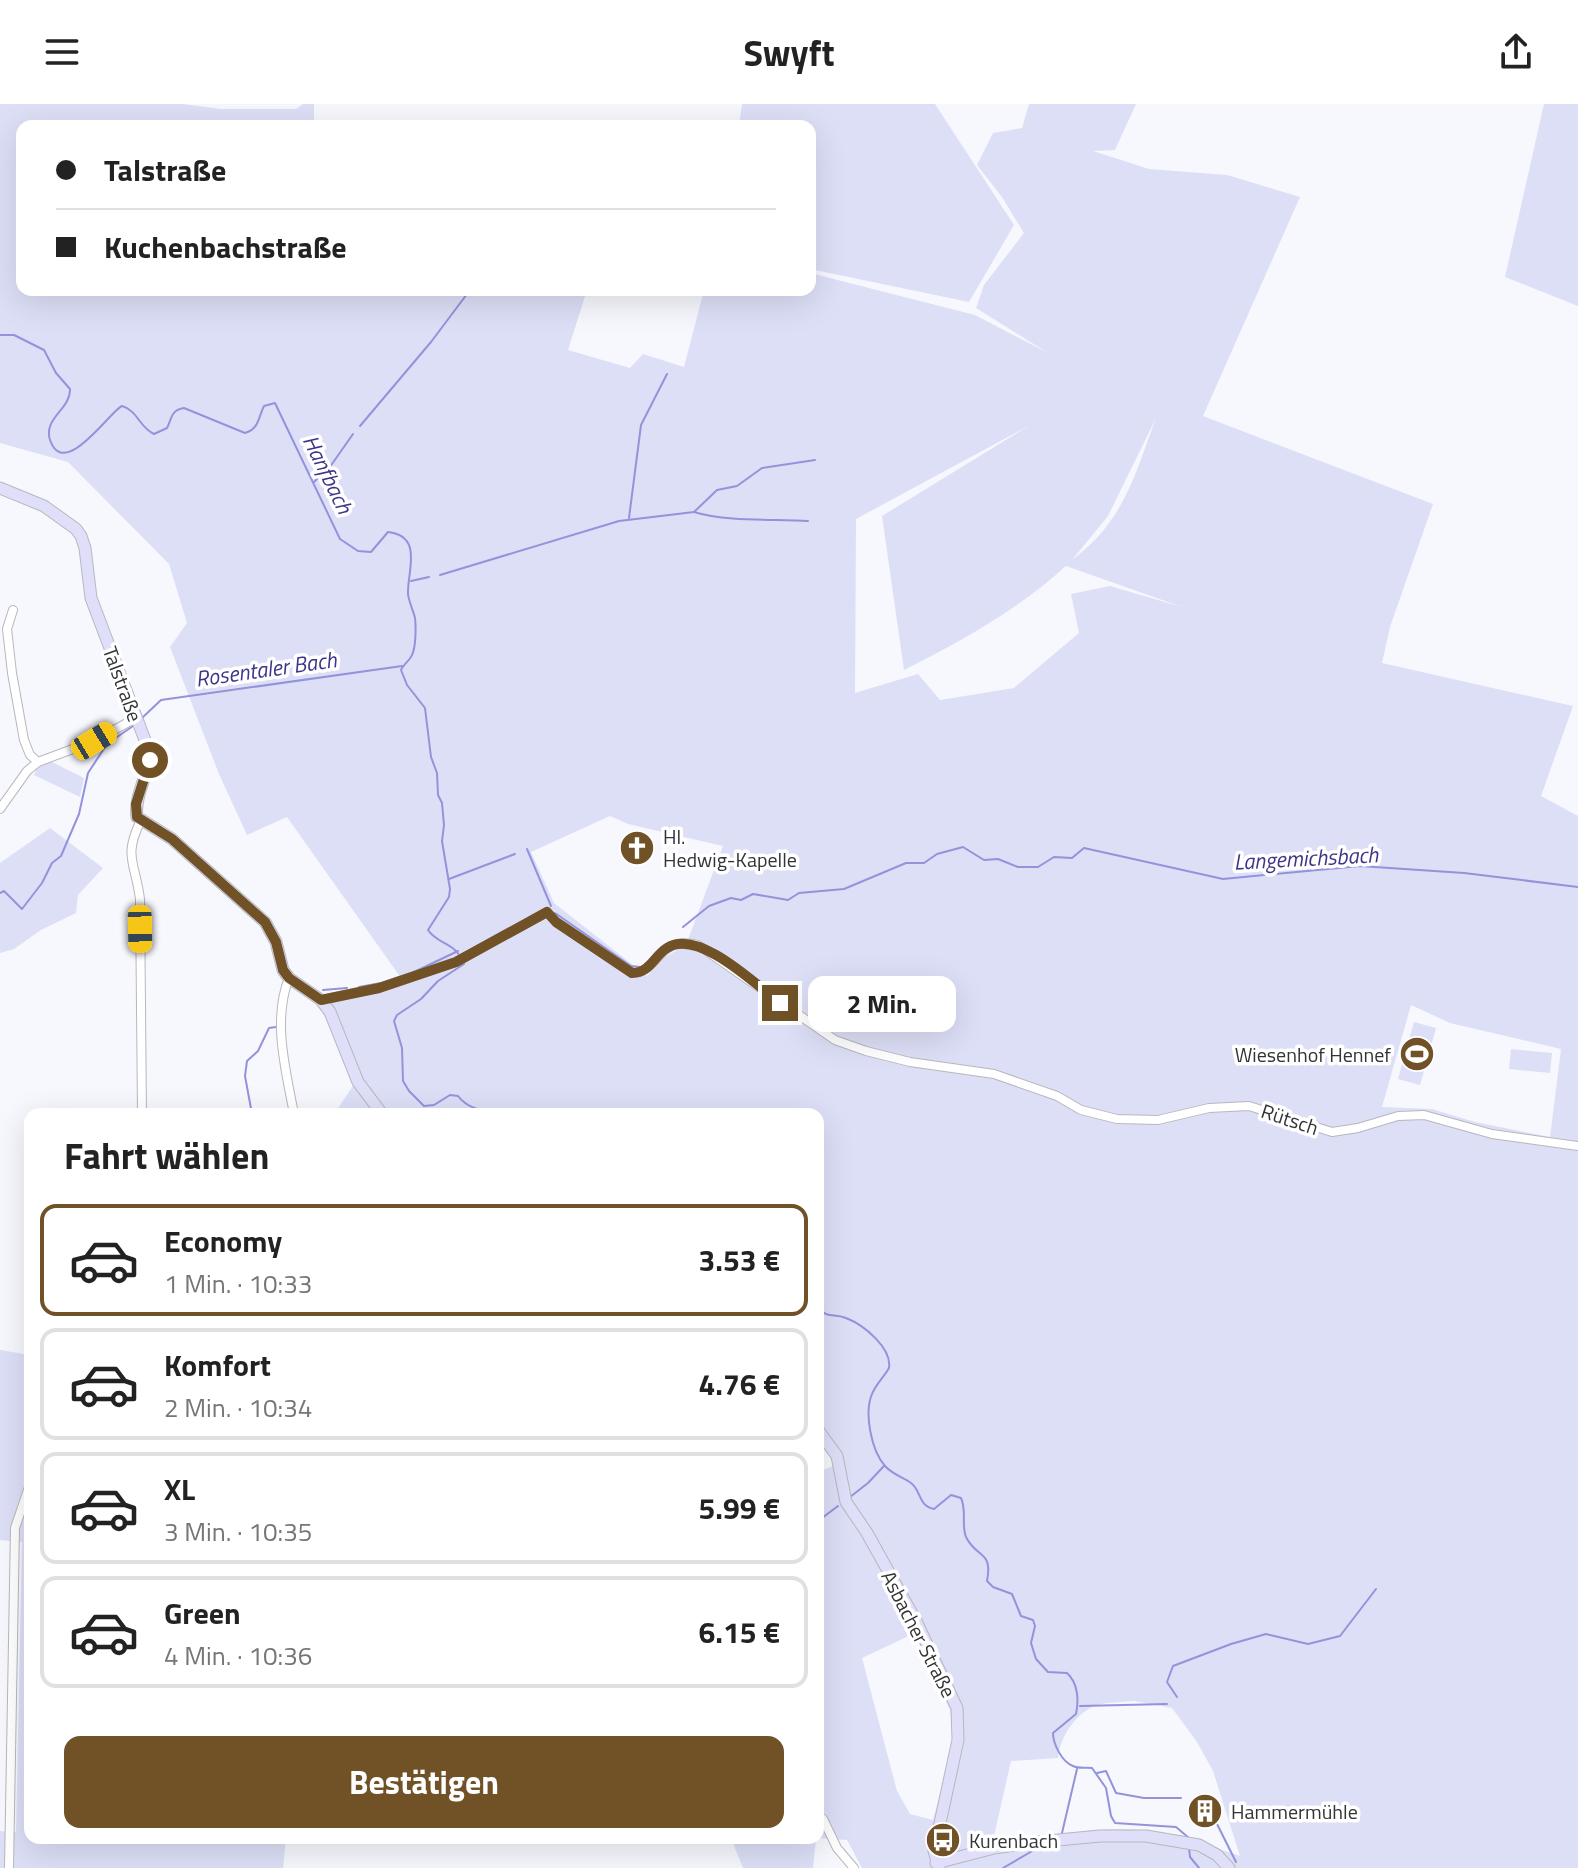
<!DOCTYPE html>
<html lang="de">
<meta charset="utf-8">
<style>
:root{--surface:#fff;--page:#f6f6f6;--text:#222;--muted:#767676;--line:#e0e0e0;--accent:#715227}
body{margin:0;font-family:"Titillium Web",sans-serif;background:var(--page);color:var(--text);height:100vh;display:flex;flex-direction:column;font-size:30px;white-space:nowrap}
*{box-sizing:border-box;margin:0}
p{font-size:26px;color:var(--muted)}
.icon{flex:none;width:44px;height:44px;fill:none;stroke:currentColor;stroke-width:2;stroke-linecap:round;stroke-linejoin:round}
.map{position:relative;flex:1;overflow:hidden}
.drawer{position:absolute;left:24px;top:1004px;width:800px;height:736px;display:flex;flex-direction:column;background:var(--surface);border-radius:16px;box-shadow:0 8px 32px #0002}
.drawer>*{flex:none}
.guide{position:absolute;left:16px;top:16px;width:800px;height:176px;border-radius:16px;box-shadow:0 8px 32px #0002;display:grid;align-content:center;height:176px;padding:0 40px;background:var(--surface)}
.end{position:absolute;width:36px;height:36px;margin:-18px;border:10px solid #715227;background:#fff;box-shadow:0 0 0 4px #fff}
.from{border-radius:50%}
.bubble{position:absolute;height:56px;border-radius:16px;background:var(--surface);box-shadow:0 8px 32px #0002;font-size:26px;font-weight:700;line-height:56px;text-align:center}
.car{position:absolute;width:24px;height:48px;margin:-24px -12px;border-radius:10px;box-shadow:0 0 6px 2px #0007;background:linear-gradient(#f5c518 24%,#345 0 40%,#f5c518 0 76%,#345 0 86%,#f5c518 0)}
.guide b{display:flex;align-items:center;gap:28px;height:76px;font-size:30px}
.guide b+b{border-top:2px solid var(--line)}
.guide i{width:20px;height:20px;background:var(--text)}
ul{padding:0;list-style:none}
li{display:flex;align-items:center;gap:24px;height:112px;margin:0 16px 12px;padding:0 24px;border:4px solid var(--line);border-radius:16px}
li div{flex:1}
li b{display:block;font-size:30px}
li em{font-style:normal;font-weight:700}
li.current{border-color:var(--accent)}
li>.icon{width:72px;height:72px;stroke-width:1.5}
h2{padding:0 40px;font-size:36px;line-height:96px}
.primary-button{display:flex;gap:16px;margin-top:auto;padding:16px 40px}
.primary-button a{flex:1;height:92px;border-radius:16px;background:var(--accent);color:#fff;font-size:32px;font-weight:700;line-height:92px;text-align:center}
header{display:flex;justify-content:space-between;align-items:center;height:104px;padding:0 40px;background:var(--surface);font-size:36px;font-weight:700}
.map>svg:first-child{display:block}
</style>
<header><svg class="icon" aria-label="menu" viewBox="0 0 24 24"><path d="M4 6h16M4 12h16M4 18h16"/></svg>Swyft<svg class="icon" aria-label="share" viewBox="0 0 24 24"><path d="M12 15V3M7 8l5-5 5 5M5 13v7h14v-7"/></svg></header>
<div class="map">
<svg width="1578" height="1764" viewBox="0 0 1578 1764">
<rect width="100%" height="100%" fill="#f7f7fe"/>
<g fill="#dddff7" fill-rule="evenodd">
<path d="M0 0H183L221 5H296L303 0H314V22H22V186H587L568 246 630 264 643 250 684 263 704 186H810V169L975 211 1048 249 976 204 984 181 1024 129 1002 93 977 61 993 29 1022 24 1029 0H1136L1115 46 1093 47 1149 65 1227 71 1300 93 1203 312 1433 400 1390 523 1382 559 1573 602 1541 692 1578 712V1764H862L847 1736 816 1734 813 1764H743L731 1734H818V1368L836 1361 834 1353 818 1332V1010H334L355 979 320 901 401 874 287 713 247 731 219 670 170 543 187 519 169 460 68 358 0 339ZM1156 314C1134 373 1124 417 1072 456L1108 412ZM1030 321 882 412 904 566C961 537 1018 506 1066 462L1182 503 1110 482 1071 490 1079 529 1014 584 940 596 918 570 855 589 856 415ZM610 712 628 720 723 742 686 841 665 853 647 872 554 799 531 748ZM1411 901 1450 919 1561 945 1550 1033 1475 1018 1432 1005 1382 1003ZM915 1529 950 1606 954 1636 933 1716 910 1710 897 1687 862 1554ZM1135 1597 1172 1604 1197 1638 1213 1667 1240 1752C1207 1741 1174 1729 1139 1726 1091 1722 1040 1734 992 1741L1011 1657 1058 1654C1060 1632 1078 1605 1101 1600 1112 1598 1124 1598 1135 1597Z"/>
<polygon points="742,0 935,0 1014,121 969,198 810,165 810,22 739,22"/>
<polygon points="1544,0 1578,0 1578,202 1505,173"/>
<polygon points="50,657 84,674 80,693 34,671 37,664"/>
<polygon points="50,724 103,764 78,791 76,809 41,826 14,845 0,849 0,759"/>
<polygon points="1414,918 1436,924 1420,981 1398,975"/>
<polygon points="1511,945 1552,949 1550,969 1509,965"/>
<polygon points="0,1246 30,1251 30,1734 286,1734 283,1764 0,1764 0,1727 16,1728 22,1438 0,1436"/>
</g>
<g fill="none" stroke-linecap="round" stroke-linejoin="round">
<g stroke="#9393db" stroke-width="2">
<path d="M0 231H14L44 246 56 269 70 285C71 305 43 314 50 336 64 377 110 307 122 302 137 306 140 324 154 330L167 324C172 314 171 306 184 304L245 329C259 325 258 314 264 302L275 299 340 435 358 447 371 448 388 428C424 432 407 468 408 490 409 498 413 506 415 514 416 523 416 543 412 551 410 556 404 560 401 566L407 581 425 604 431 653 437 669 438 691 442 699 444 721 442 737 450 785 449 793 428 826C436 839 454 839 461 854"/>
<polyline points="360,322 431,238 470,186"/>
<polyline points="314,378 332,360 353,330"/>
<path d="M694 408C726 418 773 415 808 417"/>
<polyline points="629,414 641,321 667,270"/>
<polyline points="440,471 619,417 694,408 717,386 737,382 762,364 815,356"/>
<polyline points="411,477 429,473"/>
<polyline points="142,614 161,596 402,562"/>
<polyline points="527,745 551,802"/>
<polyline points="449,775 515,750"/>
<polyline points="0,789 4,787 22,805 42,779 52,759 61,752 79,710 88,669 107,640 133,622"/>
<polyline points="555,809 631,862 640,863"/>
<polyline points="683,823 709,802 731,794 741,796 753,790 788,796 799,789 844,785 906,759 924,759 937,750 963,743 984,756 998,755 1018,763 1038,763 1054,753 1072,754 1084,744 1223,775 1360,762 1464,769 1578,783"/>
<path d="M464 860 438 877 421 895 397 911 394 917 402 944 403 977 409 987 424 1002 434 1001 450 991 458 992C467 1004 482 1007 495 1010"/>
<polyline points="414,868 458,847"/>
<polyline points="359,883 381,879"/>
<polyline points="323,886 347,884"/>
<polyline points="252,1010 245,972 247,957 258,947 269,924 276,923"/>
<path d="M818 1204C828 1215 834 1209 846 1214 864 1221 892 1244 889 1264 884 1273 876 1280 872 1290 864 1309 871 1346 885 1362 892 1370 902 1373 911 1379 922 1387 917 1401 934 1405L951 1391 961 1394C967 1407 961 1420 966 1433 977 1455 993 1446 987 1477L993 1483 1012 1490 1021 1512 1033 1516 1035 1522 1031 1539 1036 1555 1048 1568 1067 1569C1078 1579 1079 1596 1076 1610L1053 1629C1053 1640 1062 1658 1073 1662 1079 1665 1086 1663 1092 1664L1106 1684 1111 1712 1115 1719 1176 1723 1189 1734"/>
<polyline points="850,1393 868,1379 884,1362"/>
<polyline points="818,1417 838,1402"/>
<polyline points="1177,1593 1167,1578 1173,1562 1231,1540 1266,1530 1308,1540 1340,1532 1376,1485"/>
<polyline points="1080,1602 1167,1600"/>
<polyline points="1097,1669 1106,1667 1116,1689 1144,1694 1181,1694"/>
<polyline points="1215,1716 1236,1758"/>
<polyline points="1062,1729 1077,1665"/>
<polyline points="1189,1744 1190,1753 1199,1764"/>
<polyline points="1003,1764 1034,1746"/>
</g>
<g stroke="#b7b7be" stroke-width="10">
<g id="street">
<polyline points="13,506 7,525 12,569 24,636 30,651 38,658"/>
<polyline points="0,705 27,667 38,658 94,637 136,614"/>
<path d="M141 716C123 753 135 757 140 795L142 1010"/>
<path d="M289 874C272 916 286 967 294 1010"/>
<path d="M321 896 379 884 456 858 547 808 556 818 632 869C661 868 656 831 698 841L835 936 866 947 910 958 994 970 1057 992 1081 1006 1117 1015 1158 1016 1209 1004 1249 1002 1332 1028 1358 1024 1398 1012 1424 1011 1492 1030 1578 1042"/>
<polyline points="823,1715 837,1744 854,1764"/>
<polyline points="9,1764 15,1424 30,1380"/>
</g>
</g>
<g stroke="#b7b7be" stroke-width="13">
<g id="secondary">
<path d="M0 384 44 402 76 425 81 432 85 444 91 494 151 652C147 672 134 693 137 713L172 735 265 818 276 838 283 866 289 874 321 896 330 908 358 978 382 1010"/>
<polyline points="818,1326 837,1352 846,1398 867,1429 916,1517 957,1604 958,1636 934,1747 939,1764"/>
<polyline points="936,1759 994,1744 1037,1738 1100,1732 1146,1732 1199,1741 1217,1751 1229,1764"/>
</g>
</g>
<use href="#street" stroke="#fff" stroke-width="8"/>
<use href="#secondary" stroke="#dfdffa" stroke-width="11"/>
</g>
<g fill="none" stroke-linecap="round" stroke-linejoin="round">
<path stroke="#715227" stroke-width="10" d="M150 656 136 700 137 713 172 735 265 818 276 838 283 866 289 874 321 896 379 884 456 858 547 808 556 818 632 869C650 869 654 852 667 844 698 824 755 880 780 899"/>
</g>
<defs>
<g id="church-disc" transform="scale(1.8)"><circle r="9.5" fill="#715227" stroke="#fff"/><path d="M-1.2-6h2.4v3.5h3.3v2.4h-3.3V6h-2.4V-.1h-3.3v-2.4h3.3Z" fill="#fff"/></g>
<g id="stadium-disc" transform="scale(1.8)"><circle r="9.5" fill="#715227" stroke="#fff"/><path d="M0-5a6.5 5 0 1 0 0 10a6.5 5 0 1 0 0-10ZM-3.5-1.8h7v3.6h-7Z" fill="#fff"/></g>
<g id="building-disc" transform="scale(1.8)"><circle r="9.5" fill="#715227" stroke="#fff"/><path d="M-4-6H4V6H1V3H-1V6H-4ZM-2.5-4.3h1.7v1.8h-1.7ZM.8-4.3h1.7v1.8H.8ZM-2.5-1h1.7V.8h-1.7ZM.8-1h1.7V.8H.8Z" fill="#fff"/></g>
<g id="bus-disc" transform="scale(1.8)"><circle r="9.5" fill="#715227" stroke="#fff"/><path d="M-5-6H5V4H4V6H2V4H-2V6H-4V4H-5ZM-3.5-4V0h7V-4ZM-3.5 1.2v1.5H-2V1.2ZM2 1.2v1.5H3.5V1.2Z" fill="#fff"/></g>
</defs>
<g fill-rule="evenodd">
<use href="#church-disc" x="637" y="744"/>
<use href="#stadium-disc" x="1417" y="950"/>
<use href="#building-disc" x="1205" y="1707"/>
<use href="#bus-disc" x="943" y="1736"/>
</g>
<g text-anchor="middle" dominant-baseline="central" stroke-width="7" stroke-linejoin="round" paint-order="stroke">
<g font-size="20" fill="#333436" stroke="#fff">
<text transform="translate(123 580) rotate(70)">Talstraße</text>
<text transform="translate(1290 1015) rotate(18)">Rütsch</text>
<text transform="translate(919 1530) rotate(63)">Asbacher Straße</text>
</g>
<g font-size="20" fill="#333436" stroke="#fff" text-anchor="start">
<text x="663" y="732">Hl.<tspan x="663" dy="23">Hedwig-Kapelle</tspan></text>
<text x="1391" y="950" text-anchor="end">Wiesenhof Hennef</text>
<text x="1231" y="1707">Hammermühle</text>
<text x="969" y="1736">Kurenbach</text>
</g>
<g font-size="22" font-style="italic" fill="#3e3589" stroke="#fff">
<text transform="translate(328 370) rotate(64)">Hanfbach</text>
<text transform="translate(266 565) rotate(-8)">Rosentaler Bach</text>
<text transform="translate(1306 754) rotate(-3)">Langemichsbach</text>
</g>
</g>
</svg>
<i class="end from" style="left:150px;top:656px"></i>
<i class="end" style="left:780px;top:899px"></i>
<div class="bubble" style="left:808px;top:872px;width:148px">2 Min.</div>
<i class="car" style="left:94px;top:637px;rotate:59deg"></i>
<i class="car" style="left:140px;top:825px;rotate:179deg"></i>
<div class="guide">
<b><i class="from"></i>Talstraße</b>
<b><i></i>Kuchenbachstraße</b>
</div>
<section class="drawer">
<h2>Fahrt wählen</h2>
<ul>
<li class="current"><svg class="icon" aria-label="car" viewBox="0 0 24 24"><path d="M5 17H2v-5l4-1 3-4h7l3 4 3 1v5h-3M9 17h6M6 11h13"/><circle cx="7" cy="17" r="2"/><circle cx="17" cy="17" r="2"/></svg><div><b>Economy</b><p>1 Min. · 10:33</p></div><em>3.53 €</em></li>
<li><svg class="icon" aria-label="car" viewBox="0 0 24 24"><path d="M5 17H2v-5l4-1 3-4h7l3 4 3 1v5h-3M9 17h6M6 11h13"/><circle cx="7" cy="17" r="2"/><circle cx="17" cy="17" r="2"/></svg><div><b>Komfort</b><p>2 Min. · 10:34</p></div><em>4.76 €</em></li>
<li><svg class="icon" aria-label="car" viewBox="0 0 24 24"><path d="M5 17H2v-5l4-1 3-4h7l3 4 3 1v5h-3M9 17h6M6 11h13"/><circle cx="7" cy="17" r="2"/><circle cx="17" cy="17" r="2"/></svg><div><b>XL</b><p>3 Min. · 10:35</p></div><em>5.99 €</em></li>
<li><svg class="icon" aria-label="car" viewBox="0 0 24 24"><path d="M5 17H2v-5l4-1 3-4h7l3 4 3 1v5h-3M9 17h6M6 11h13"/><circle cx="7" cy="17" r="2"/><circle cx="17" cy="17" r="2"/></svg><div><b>Green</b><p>4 Min. · 10:36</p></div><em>6.15 €</em></li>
</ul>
<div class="primary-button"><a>Bestätigen</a></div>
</section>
</div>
